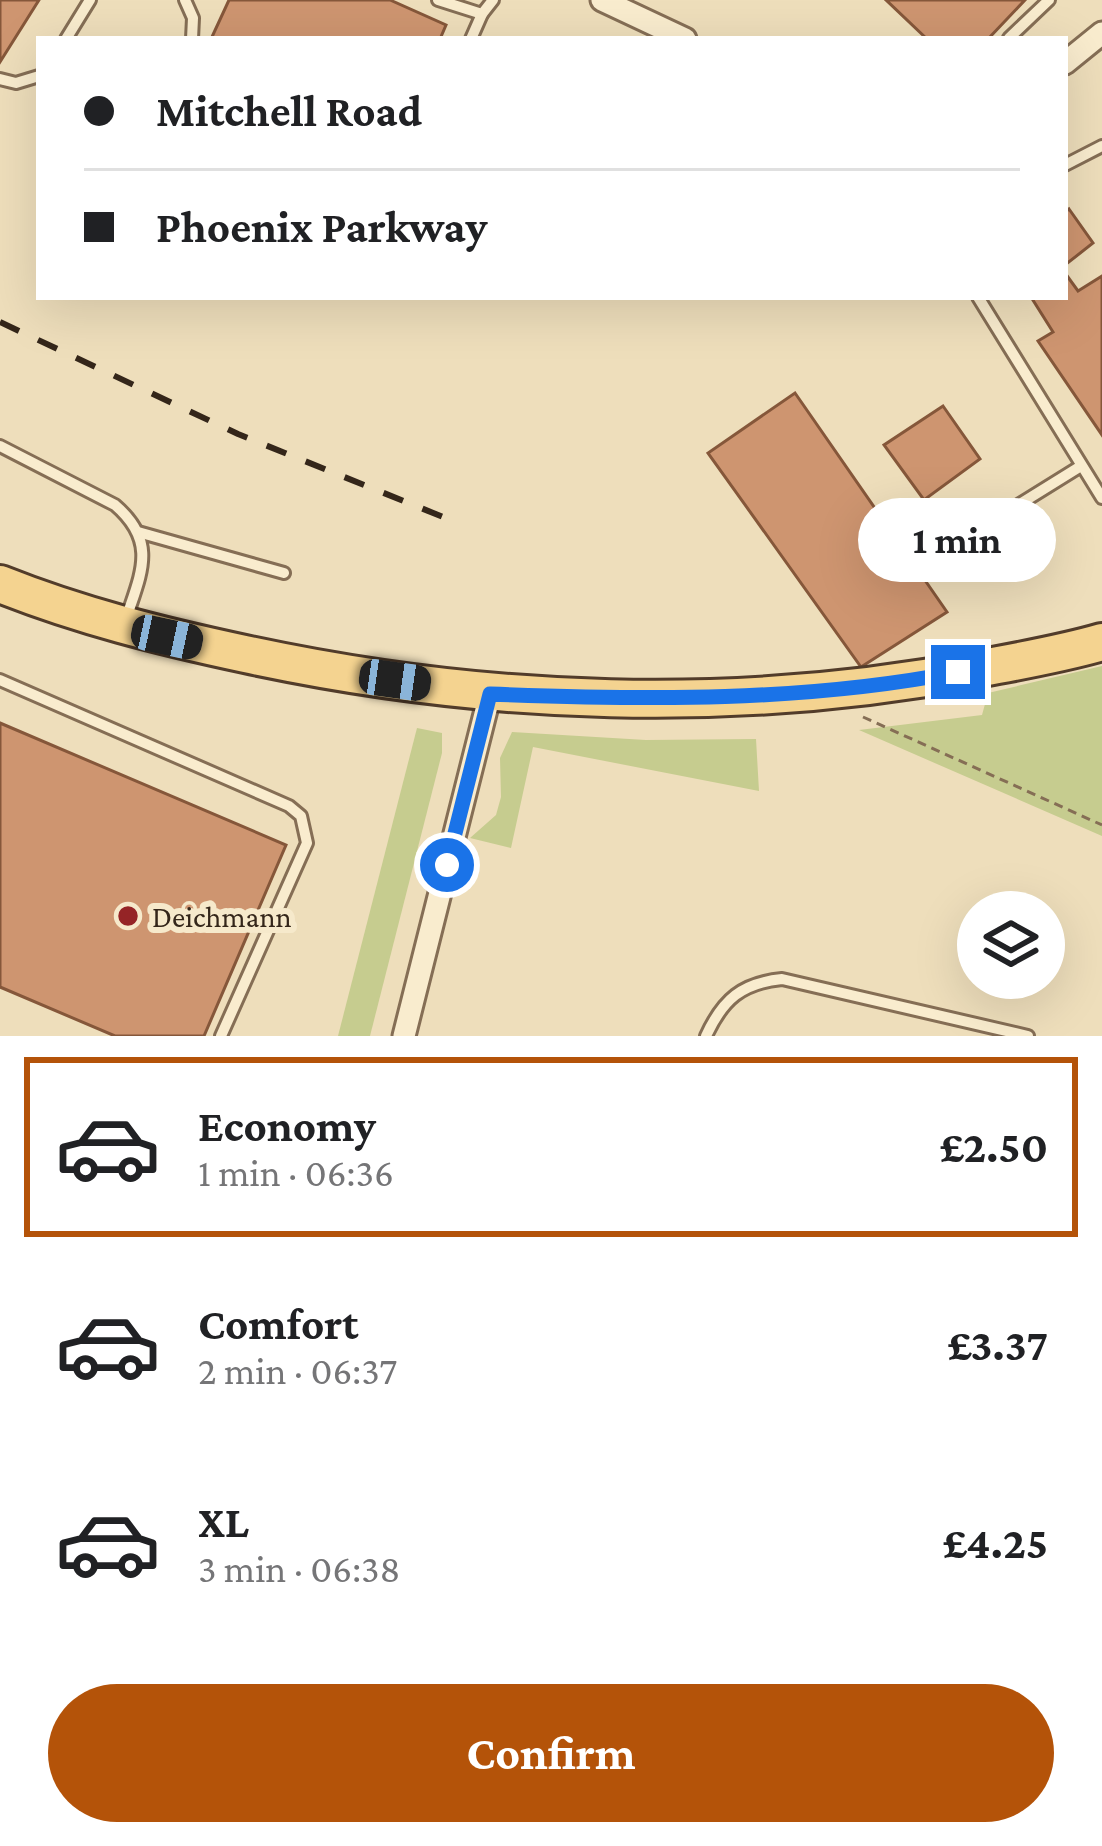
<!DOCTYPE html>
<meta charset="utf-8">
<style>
:root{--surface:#fff;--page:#f6f6f6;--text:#202124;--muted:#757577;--line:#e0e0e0;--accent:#b45309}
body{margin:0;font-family:"Crimson Pro",serif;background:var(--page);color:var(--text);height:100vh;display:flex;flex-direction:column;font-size:45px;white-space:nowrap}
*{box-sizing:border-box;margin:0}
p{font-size:39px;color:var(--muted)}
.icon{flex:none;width:66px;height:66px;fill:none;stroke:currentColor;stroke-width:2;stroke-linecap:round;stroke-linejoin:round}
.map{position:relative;height:1036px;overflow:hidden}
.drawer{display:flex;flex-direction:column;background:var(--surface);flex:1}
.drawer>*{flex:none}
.banner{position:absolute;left:36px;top:36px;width:1032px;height:264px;border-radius:0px;box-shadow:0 12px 48px #0002;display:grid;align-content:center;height:264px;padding:0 48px;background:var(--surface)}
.controls{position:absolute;left:957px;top:891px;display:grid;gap:24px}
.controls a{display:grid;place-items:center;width:108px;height:108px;border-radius:50%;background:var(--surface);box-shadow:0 12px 48px #0002;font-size:60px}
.end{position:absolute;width:54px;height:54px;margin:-27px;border:15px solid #1a73e8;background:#fff;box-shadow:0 0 0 6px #fff}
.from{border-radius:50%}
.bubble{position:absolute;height:84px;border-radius:42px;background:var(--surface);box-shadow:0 12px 48px #0002;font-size:39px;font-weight:700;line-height:84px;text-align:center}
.car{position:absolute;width:36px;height:72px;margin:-36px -18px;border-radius:15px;box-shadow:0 0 9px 3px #0007;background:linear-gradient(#222 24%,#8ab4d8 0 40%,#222 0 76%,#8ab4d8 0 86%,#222 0)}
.banner b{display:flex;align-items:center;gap:42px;height:114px;font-size:45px}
.banner b+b{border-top:3px solid var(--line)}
.banner i{width:30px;height:30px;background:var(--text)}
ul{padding:21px 0 0;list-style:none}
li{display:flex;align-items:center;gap:36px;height:180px;margin:0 24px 18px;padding:0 24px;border:6px solid transparent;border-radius:0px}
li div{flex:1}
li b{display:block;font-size:45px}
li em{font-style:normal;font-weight:700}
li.on{border-color:var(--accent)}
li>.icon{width:108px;height:108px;stroke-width:1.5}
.button{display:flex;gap:24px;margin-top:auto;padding:24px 48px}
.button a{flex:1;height:138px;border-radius:72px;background:var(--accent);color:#fff;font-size:48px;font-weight:700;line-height:138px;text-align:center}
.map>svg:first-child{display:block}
</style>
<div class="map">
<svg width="1102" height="1036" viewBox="0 0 1102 1036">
<rect width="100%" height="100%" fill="#eedebb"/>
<g fill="#c6cc8f">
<polygon points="1102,666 1102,836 859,730 982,715 988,693"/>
<polygon points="417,728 442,733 442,753 370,1036 338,1036"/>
<polygon points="512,732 646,740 756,739 759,791 533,747 511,848 470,838 496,815 501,797 500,758"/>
</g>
<g fill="#ce9570" stroke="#85573a" stroke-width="3">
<polygon points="0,0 39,0 0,62"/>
<polygon points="229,0 390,0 446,25 440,39 211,39"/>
<polygon points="886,0 1025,0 988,39 927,39"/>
<polygon points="1069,209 1093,243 1065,265 1065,212"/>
<polygon points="1065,273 1078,291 1102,276 1102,435 1038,341 1053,332 1031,297 1065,297"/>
<polygon points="795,393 947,612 861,667 708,453"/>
<polygon points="943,406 980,459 924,500 884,445"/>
<polygon points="0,723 286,845 204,1036 115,1036 0,987"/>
</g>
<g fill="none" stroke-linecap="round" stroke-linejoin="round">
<g stroke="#856e55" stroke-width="16">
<g id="lane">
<polyline points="185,0 193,18 192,39"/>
<polyline points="438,0 482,14 493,0"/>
<polyline points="1009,38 1049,0"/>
<polyline points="66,39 90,0"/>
<polyline points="471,39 482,14"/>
<polyline points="0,79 16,83 39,76"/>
<polyline points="1065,165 1102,146"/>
<polyline points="978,297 1102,498"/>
<path d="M0 446 115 505C158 542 141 573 126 619"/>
<polyline points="138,532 284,573"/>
<polyline points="957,543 1081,466"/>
<polyline points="0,680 289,806 301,816 307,843 221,1036"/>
<path d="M706 1036C723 999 742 983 782 979L1028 1036"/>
</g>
</g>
<g stroke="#856e55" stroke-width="27">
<g id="street">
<polyline points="602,0 685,39"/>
<polyline points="1065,63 1102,33"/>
<polyline points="404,1036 490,694"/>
</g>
</g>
<g stroke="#523c2a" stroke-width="42">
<path id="primary" d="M0 584C80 616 161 636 245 654 486 706 735 715 977 669 1019 661 1061 654 1102 642"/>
</g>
<polyline stroke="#856e55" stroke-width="3" stroke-dasharray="9 6" stroke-linecap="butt" points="863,717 1102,825"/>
<use href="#lane" stroke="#f9ecce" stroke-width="10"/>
<use href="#street" stroke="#f9ecce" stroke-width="21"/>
<use href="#primary" stroke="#f4d390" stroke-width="36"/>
<polyline stroke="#34261a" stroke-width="6" stroke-dasharray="21 21" stroke-linecap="butt" points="0,322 238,434 453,521"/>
</g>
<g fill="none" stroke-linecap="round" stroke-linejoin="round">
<path stroke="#1a73e8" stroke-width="15" d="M447 865 490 694C648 700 803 702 958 672"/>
</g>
<circle fill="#952426" stroke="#f6e9cb" stroke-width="4.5" cx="128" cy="916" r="12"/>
<g text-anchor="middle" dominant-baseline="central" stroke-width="12" stroke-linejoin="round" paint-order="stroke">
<g font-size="30" fill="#34261a" stroke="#f6e9cb" text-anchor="start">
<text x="152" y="916">Deichmann</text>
</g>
</g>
</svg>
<div class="controls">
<a><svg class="icon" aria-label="layers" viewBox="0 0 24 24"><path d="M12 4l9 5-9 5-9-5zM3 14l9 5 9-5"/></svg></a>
</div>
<i class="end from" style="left:447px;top:865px"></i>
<i class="end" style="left:958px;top:672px"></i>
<div class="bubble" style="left:858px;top:498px;width:198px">1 min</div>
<i class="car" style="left:167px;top:637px;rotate:102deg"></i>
<i class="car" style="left:395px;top:680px;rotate:98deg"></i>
<div class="banner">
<b><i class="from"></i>Mitchell Road</b>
<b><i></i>Phoenix Parkway</b>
</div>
</div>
<section class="drawer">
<ul>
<li class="on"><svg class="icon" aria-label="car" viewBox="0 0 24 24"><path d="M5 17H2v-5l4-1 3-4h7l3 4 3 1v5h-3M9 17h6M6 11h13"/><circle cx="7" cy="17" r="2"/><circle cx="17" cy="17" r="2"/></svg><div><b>Economy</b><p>1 min · 06:36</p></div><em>£2.50</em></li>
<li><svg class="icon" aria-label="car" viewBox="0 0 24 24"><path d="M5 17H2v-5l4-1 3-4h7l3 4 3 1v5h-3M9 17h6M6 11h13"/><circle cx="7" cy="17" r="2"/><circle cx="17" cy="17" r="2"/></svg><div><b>Comfort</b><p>2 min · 06:37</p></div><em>£3.37</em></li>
<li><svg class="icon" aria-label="car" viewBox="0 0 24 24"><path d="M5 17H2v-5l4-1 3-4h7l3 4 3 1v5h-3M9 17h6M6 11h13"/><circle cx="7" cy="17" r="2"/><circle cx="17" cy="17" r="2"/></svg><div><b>XL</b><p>3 min · 06:38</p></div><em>£4.25</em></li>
</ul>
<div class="button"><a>Confirm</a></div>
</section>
